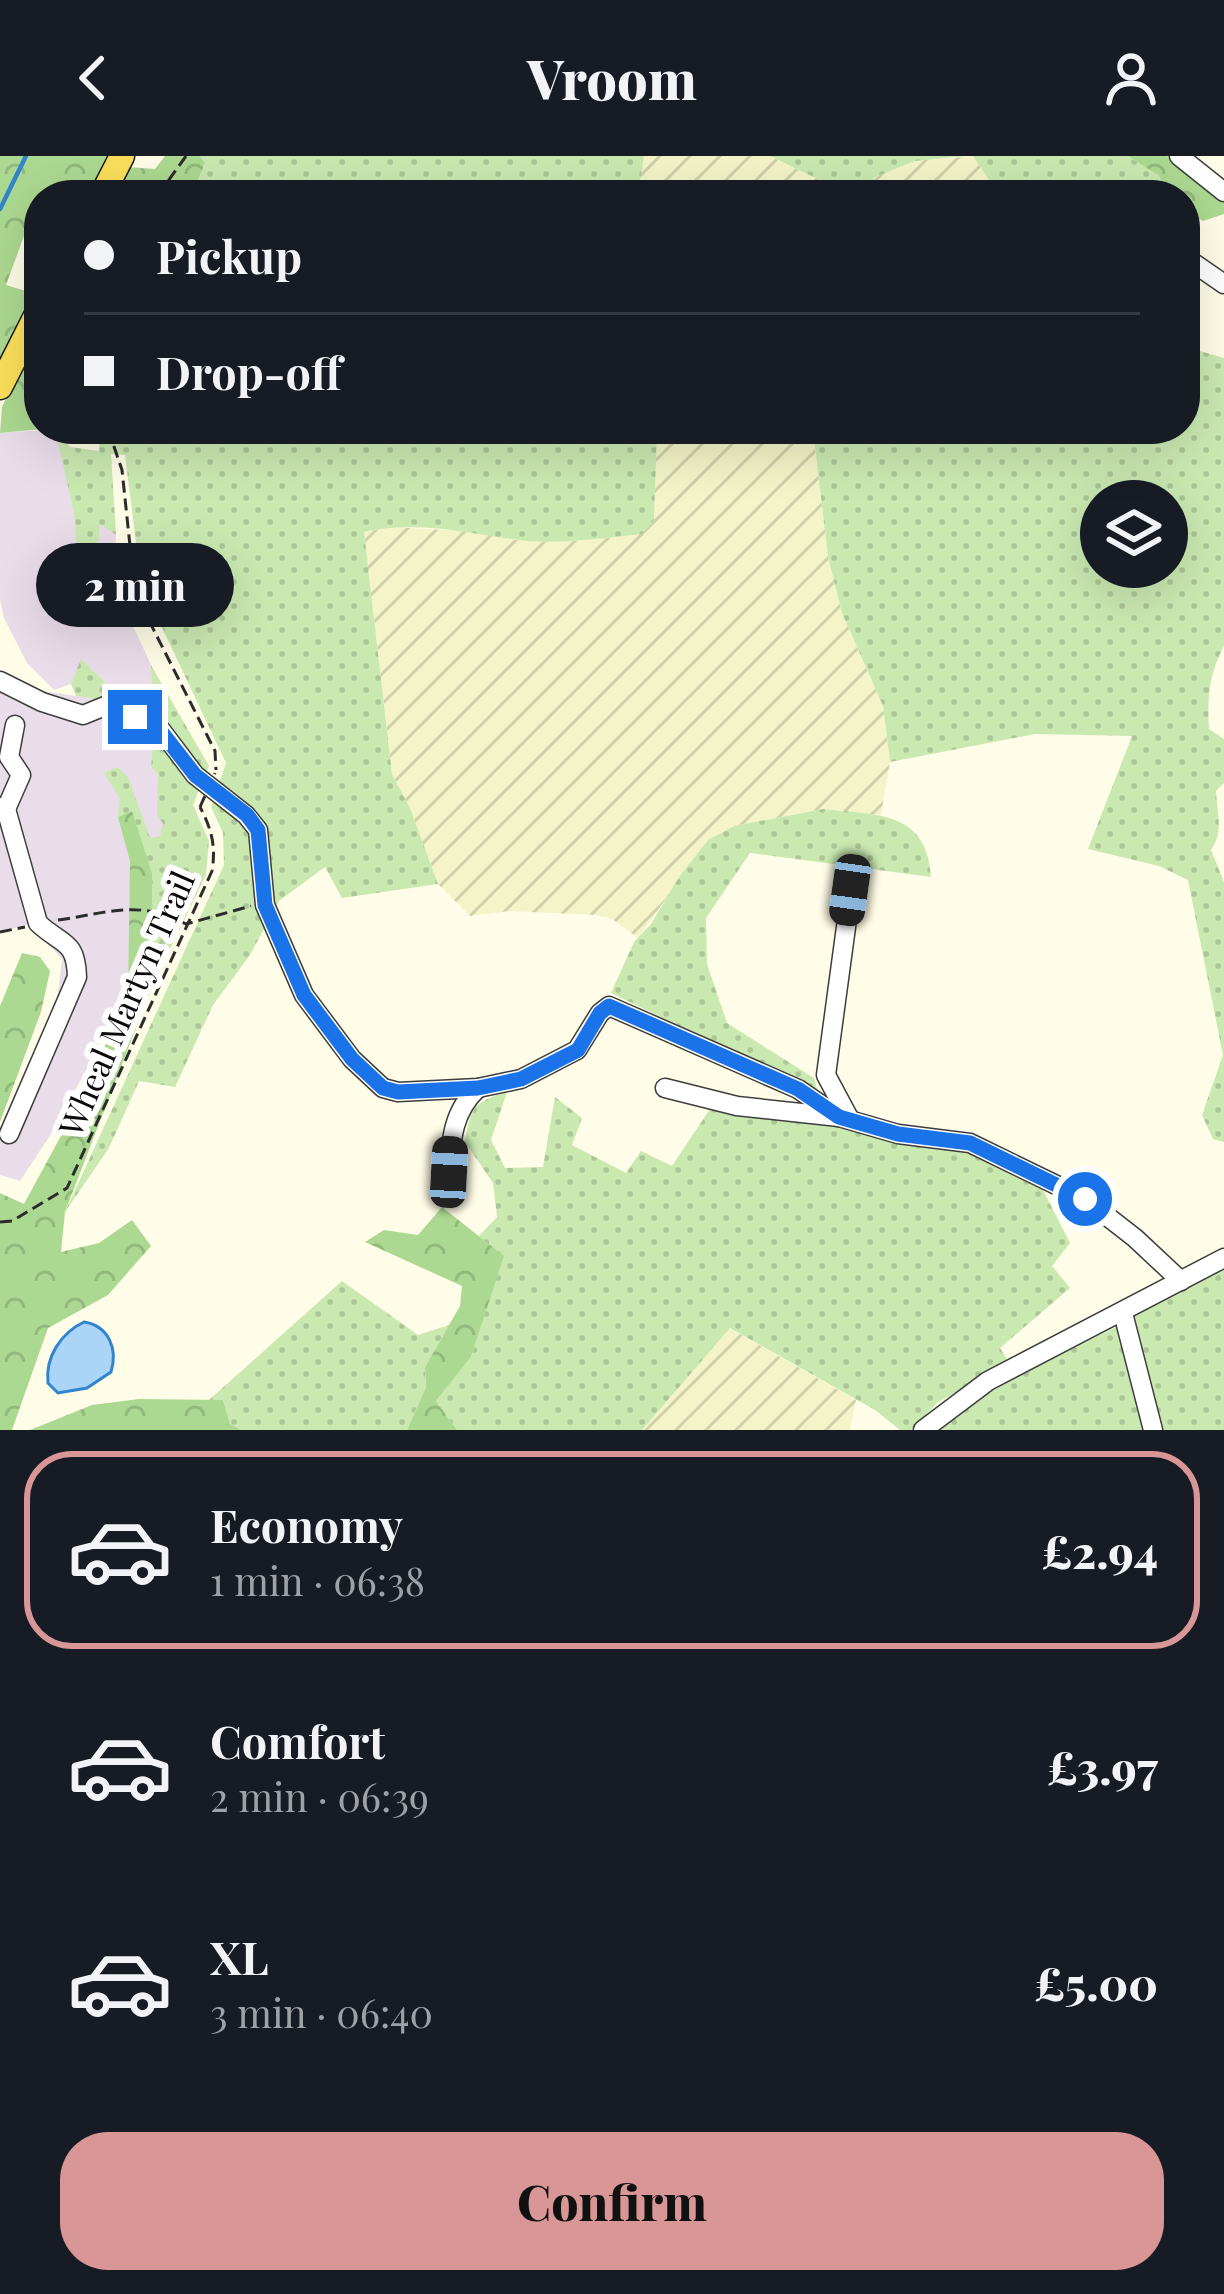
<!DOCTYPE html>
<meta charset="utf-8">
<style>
:root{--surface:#171b24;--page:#242831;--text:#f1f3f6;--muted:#9ea1a6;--line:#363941;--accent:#d89697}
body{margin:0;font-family:"Playfair Display",serif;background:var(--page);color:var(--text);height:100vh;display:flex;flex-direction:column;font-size:45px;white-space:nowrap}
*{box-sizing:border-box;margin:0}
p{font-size:39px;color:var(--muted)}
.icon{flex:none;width:66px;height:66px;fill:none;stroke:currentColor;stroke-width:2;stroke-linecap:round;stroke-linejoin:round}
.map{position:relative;height:1274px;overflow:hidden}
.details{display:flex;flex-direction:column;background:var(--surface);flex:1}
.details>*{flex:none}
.hud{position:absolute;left:24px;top:24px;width:1176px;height:264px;border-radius:48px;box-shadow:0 12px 48px #0002;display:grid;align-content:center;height:264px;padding:0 60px;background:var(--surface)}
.controls{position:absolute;left:1080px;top:324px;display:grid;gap:24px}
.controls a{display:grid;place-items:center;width:108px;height:108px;border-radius:50%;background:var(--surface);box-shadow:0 12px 48px #0002;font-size:60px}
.end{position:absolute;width:54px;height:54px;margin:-27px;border:15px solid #1a73e8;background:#fff;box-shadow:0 0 0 6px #fff}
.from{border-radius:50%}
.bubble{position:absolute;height:84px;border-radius:42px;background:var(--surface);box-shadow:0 12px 48px #0002;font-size:39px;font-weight:800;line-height:84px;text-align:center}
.car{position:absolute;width:36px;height:72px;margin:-36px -18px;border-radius:15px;box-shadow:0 0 9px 3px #0007;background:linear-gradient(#222 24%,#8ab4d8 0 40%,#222 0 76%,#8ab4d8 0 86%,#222 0)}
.hud b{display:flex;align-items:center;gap:42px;height:114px;font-size:45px}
.hud b+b{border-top:3px solid var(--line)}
.hud i{width:30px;height:30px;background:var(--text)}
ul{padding:21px 0 0;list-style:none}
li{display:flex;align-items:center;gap:36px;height:198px;margin:0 24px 18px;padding:0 36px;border:6px solid transparent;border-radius:48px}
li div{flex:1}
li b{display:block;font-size:45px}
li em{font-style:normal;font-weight:800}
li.current{border-color:var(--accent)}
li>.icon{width:108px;height:108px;stroke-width:1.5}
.button{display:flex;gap:24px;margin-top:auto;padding:24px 60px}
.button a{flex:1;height:138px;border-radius:48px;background:var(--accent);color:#111;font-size:48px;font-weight:800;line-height:138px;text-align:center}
header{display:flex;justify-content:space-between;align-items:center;height:156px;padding:0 60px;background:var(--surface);font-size:54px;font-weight:800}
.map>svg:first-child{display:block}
</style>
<header><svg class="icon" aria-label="back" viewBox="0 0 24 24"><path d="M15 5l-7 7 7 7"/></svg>Vroom<svg class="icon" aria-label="person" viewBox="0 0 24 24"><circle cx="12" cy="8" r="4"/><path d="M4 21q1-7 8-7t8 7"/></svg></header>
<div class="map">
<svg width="1224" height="1274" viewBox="0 0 1224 1274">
<defs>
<pattern id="farmland-furrows" width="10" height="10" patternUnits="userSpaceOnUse" patternTransform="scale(3)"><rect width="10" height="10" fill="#f4f4c8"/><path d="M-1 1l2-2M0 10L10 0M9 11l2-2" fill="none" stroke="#d0d0aa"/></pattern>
<pattern id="green-dots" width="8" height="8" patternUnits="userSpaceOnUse" patternTransform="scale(3)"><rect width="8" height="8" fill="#cae9b1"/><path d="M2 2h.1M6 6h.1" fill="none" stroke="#acc697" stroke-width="1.8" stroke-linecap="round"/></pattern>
<pattern id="forest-crowns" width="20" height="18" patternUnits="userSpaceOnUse" patternTransform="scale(3)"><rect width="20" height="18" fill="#acd991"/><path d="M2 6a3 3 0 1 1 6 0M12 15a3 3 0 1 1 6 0" fill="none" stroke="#93b97c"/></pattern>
</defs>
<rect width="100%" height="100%" fill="#fffce7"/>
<g fill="#e9ddea">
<polygon points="56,273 83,354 116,379 114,429 151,509 154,543 109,530 82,504 71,528 54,534 27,507 4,462 0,443 0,277"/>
<polygon points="0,529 91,542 162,583 180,669 132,750 128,838 49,981 20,1025 0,1019 0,979 57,845 62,803 29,768 0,776"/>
</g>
<g fill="url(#farmland-furrows)">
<polygon points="644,0 770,0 851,39 638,39"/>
<polygon points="973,0 993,30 995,39 882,39 873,22 915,5"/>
<polygon points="657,273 813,273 828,401 842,457 883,550 890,606 881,659 823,653 734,670 708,684 638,782 612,763 597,759 509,755 470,760 438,728 410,652 392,618 364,376 389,371 484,376 513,384 573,385 641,378 654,364"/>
<polygon points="729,1172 856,1244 850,1274 642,1274"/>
</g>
<g fill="url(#green-dots)" fill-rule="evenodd">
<polygon points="200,0 644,0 638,39 192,39 205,7"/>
<polygon points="770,0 966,0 915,5 873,22 882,39 851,39"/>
<polygon points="973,0 1128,0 1159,20 1168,39 995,39 993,30"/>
<path d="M1185 174 1190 179 1186 191 1224 202V490C1209 518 1207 542 1209 573L1224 583V627L1216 635C1217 656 1224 676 1211 694L1224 726V986L1213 983 1202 959 1223 899 1188 724 1159 710 1088 693 1132 580 1035 578 890 606 883 550 842 457 828 401 813 273H1185ZM1167 345V411H1101V345Z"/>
<path d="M55 273 70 291 99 295 100 273H657V276L654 364 642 378C599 382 554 390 511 383 463 376 413 365 364 376L392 618 410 652 438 728 342 742 325 711 279 745 250 799 213 849 175 931 139 925 109 992 65 1056 224 709 223 677 211 651 226 607 141 427 125 299 111 298 116 379 100 368 92 444 81 438 74 357Z"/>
<polygon points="81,503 109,530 153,543 151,509 209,610 193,649 209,685 206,719 153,828 152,717 131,656 118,661 120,643 104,617 117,611 128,621 150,682 160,680 163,668 157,658 158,618 151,611 154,579 91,542 76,540 71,528"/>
<path d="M823 653C876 659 927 654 931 721L750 697 706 762 707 808 727 867 814 922 818 937 611 837 634 786 651 768 679 721 708 684 734 670Z"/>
<path d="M507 936 491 984 505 1012 543 1011 555 941 582 962 572 989 626 1017 641 995 672 1010 712 950 840 969 860 977 973 997 1040 1028 1070 1087 1052 1110 1070 1132 1000 1192 1009 1206 937 1247 911 1274H900L875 1254 730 1172 642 1274H457L436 1245 471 1201 503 1101 479 1080 497 1061 493 1027 465 986C471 951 472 947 507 936Z"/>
<polygon points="1224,1107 1224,1274 1157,1274 1130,1163"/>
<polygon points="342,1125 418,1179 449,1169 425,1211 426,1231 407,1274 241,1274 230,1269 223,1244 209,1244"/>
<polygon points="1118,1170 1147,1274 930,1274 976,1241"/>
</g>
<g fill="url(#forest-crowns)">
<polygon points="0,0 113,0 93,39 56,39 44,34 39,39 6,129 39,139 0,223"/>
<polygon points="165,0 200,0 205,7 192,39 111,39 126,11 155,13"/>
<polygon points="1128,0 1167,0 1224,45 1224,58 1203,65 1185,54 1185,39 1168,39 1159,20"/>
<polygon points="39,174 42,273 0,277 2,251"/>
<polygon points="132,655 152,717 153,828 65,1056 61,1096 99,1087 132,1064 151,1090 108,1139 48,1172 12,1274 0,1274 0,1037 24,1048 82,941 128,838 130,705 118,661"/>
<polygon points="22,797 40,801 50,815 41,856 0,966 0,850"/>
<polygon points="442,1051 504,1100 471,1201 436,1245 457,1274 407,1274 426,1231 425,1211 460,1150 462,1130 365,1086 384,1074 418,1079"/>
<polygon points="139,1243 223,1244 230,1268 241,1274 30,1274 92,1249"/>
</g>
<path fill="#abd5f7" stroke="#3185ce" stroke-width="3" d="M84 1166C109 1170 118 1193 111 1216L87 1232 58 1237 48 1227C45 1201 61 1177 84 1166Z"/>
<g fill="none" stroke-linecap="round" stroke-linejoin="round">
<polyline stroke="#3185ce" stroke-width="4.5" points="0,53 26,0"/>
<g stroke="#3d3d3d" stroke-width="21">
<g id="minor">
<polyline points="1179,0 1224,36"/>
<polyline points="1185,101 1224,128"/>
<polyline points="0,525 42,546 83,559 110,548 161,574 195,619 246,659 258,674 265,749 304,839 352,903 383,932 398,936 478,932 521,923 577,894 600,857 609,850 798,933 839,961"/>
<path d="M0 651 6 653 38 767C61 789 76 783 77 821L9 978"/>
<polyline points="6,653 21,619 9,601 15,569"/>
<polyline points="665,932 737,950 839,961 898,978 970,987 1085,1043 1135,1082 1181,1125"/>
<polyline points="849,962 826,919 851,734"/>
<path d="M449 1016C451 983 453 955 478 932"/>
<polyline points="1123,1157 1153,1274"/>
<polyline points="923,1274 988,1225 1224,1102"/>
</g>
</g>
<g stroke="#1b1b1b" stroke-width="27">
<g id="major">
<polyline points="102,39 122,0"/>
<polyline points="0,231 39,154"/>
</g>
</g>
<g stroke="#2c2c2c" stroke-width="3" stroke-dasharray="12 6" stroke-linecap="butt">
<polyline points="158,39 186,0"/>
<polyline points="108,273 122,314 135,437 215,595 216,614"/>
<path d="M58 764C108 757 139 743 186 768L251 750"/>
<polyline points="0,776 25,771"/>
<path d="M0 1066 12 1065 67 1032 212 715C216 690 212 674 200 651"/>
</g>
<use href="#minor" stroke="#fff" stroke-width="18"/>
<use href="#major" stroke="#fbdf5b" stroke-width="24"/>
<polyline stroke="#2c2c2c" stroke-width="3" stroke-dasharray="12 6" stroke-linecap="butt" points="200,651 215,617"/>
</g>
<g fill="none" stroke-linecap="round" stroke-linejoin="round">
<polyline stroke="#1a73e8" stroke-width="15" points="135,561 160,574 195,619 247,659 258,674 265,749 304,839 352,903 383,932 398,936 478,932 521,923 578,894 600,857 609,850 798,933 839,961 898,978 970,987 1085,1043"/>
</g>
<g text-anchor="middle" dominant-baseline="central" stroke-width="12" stroke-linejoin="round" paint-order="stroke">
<g font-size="33" fill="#0a0a0a" stroke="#fff">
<text transform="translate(125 847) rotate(-66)">Wheal Martyn Trail</text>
</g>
</g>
</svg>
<div class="controls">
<a><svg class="icon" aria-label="layers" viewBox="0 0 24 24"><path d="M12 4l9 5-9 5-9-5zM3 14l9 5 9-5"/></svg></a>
</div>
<i class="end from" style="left:1085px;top:1043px"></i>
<i class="end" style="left:135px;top:561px"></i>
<div class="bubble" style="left:36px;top:387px;width:198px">2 min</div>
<i class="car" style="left:850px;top:734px;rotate:188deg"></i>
<i class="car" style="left:449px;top:1016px;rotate:3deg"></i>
<div class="hud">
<b><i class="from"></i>Pickup</b>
<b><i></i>Drop-off</b>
</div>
</div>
<section class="details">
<ul>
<li class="current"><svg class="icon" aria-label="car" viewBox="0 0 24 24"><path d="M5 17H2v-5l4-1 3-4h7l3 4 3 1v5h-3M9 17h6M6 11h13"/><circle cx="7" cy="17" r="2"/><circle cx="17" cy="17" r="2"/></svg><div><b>Economy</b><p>1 min · 06:38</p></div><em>£2.94</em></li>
<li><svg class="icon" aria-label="car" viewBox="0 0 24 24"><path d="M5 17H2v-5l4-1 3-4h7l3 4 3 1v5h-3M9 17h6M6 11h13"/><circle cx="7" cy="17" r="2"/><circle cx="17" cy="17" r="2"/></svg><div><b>Comfort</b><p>2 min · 06:39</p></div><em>£3.97</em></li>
<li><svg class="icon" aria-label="car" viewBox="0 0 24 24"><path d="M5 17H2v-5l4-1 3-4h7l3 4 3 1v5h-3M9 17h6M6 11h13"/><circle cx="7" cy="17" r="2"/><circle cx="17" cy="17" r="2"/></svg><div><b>XL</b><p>3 min · 06:40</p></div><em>£5.00</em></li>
</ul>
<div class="button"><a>Confirm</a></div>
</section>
